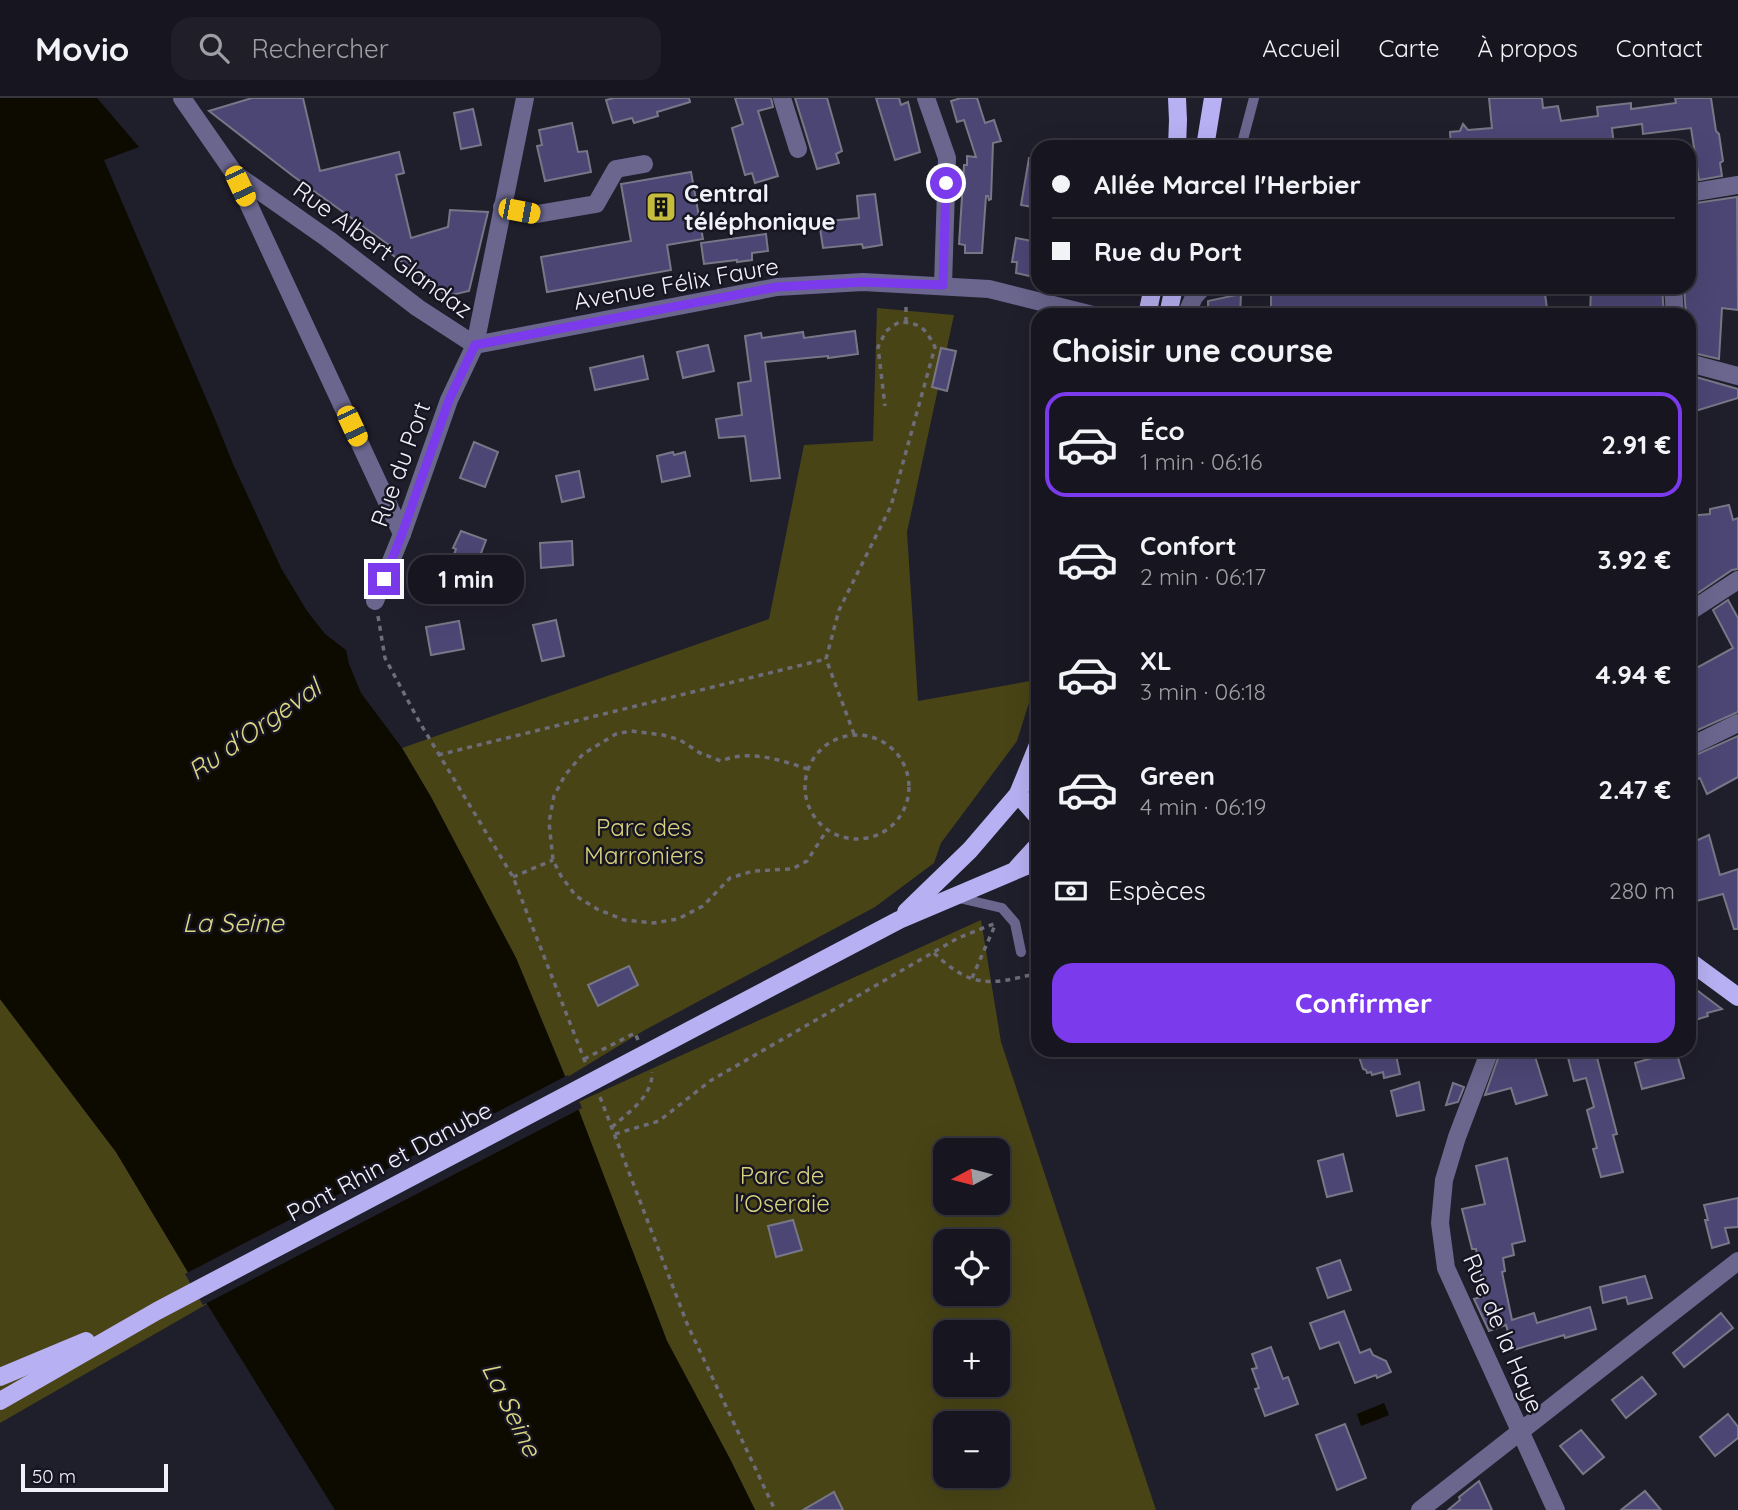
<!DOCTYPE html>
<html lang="fr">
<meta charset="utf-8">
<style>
:root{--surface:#171620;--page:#201f29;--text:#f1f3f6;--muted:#9e9fa5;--line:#36353e;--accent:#7c3aed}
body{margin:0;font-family:Quicksand,sans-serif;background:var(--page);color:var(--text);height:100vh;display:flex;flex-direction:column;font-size:26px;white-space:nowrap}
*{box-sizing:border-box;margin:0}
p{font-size:23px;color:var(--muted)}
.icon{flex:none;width:38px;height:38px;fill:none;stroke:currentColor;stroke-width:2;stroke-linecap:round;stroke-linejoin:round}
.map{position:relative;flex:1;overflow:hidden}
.sheet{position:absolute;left:1031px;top:210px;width:665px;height:749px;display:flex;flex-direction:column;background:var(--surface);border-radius:21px;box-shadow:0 7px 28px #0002,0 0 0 2px var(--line)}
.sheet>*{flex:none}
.top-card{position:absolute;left:1031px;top:42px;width:665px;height:154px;border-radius:21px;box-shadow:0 7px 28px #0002,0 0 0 2px var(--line);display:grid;align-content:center;height:154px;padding:0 21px;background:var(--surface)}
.needle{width:46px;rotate:263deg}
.tools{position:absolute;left:933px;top:1040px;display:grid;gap:14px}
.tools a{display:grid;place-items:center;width:77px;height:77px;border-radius:14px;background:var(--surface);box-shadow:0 7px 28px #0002,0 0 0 2px var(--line);font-size:35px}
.scale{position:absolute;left:21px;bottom:18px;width:147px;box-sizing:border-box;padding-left:7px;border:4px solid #f1f1fa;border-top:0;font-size:19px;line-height:24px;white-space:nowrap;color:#f1f1fa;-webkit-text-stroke:5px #161521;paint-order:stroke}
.end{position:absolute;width:32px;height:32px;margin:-16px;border:9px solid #7c3aed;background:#fff;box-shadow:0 0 0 4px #fff}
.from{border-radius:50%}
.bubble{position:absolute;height:49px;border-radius:21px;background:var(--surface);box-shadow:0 7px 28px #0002,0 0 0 2px var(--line);font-size:23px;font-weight:700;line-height:49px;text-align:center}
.car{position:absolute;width:21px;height:42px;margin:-21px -10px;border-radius:9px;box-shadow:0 0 5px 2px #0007;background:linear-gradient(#f5c518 24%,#345 0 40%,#f5c518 0 76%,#345 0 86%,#f5c518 0)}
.top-card b{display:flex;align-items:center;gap:24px;height:66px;font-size:26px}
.top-card b+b{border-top:2px solid var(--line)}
.top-card i{width:18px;height:18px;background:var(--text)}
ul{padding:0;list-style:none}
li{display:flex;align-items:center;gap:21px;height:105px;margin:0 14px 10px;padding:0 7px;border:4px solid transparent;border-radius:21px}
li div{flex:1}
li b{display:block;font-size:26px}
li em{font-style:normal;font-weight:700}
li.active{border-color:var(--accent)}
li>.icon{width:63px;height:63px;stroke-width:1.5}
h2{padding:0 21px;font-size:32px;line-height:84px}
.pay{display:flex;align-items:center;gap:18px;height:77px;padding:0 21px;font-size:26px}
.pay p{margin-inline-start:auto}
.primary-button{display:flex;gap:14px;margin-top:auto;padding:14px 21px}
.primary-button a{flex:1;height:80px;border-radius:21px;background:var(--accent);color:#fff;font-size:28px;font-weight:700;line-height:80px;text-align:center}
header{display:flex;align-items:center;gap:42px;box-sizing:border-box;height:98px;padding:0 35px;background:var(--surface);border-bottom:2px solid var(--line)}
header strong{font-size:33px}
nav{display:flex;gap:38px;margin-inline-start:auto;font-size:24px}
.search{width:490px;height:63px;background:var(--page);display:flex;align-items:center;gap:18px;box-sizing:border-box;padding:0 24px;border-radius:21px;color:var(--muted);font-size:26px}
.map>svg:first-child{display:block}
</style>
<header>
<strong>Movio</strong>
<div class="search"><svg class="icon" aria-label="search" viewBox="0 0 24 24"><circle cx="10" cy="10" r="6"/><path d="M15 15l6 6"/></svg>Rechercher</div>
<nav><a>Accueil</a><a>Carte</a><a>À propos</a><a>Contact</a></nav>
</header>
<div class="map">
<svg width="1738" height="1412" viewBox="0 0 1738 1412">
<rect width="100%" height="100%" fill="#1f1e2b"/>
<g fill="#484416" fill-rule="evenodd">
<polygon points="877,210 954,217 907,434 918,603 1036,582 1017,643 941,745 934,765 875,809 643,933 566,980 516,860 431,699 402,650 769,521 804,347 873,343"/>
<path d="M981 822 1001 944 1156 1412H755L730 1361 667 1243 576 1005ZM945 1052H998V1104H945ZM945 1143H998V1195H945ZM945 1234H998V1286H945ZM945 1325H998V1377H945Z"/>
<polygon points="0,901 116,1054 207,1206 0,1325"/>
</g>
<g fill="#0d0a00">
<polygon points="0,0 97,0 139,49 104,62 217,326 233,366 281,470 307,513 325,536 346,552 349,566 361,595 402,650 431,699 516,860 576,1005 667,1243 730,1361 755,1412 335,1412 207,1206 116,1054 0,901"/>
<polygon points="1384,1305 1389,1317 1361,1328 1357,1316"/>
</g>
<polygon fill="#1f1e2b" points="568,977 582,1010 203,1207 185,1176"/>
<g fill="#4c4675" stroke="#787787" stroke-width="2">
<polygon points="252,0 303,0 320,73 399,54 404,75 396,77 411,140 448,129 450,112 488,114 469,193 447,198 382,149 389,147 293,78 209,13"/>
<polygon points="614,0 689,0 690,4 657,14 658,18 634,25 632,20 613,25 606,2"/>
<polygon points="735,0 771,0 773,9 758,13 778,78 755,85 752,75 745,77 732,30 743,26"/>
<polygon points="795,0 827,0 842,53 836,56 839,65 817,71"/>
<polygon points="876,0 899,0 901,7 908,4 920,54 895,62"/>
<polygon points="961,0 977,0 985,25 994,22 1001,43 993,45 991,101 989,102 988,98 986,98 982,155 965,155 965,147 959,146 964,67 967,67 967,58 976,59 964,22 957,24 951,3"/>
<polygon points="1489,0 1542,0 1543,10 1558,8 1561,23 1598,18 1597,9 1631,5 1631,11 1676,5 1675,0 1711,0 1716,33 1719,36 1723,63 1720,65 1722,78 1699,82 1691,30 1643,36 1642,26 1612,30 1614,49 1451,49 1450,34 1460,33 1463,26 1468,32 1492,30"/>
<polygon points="473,11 481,47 461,51 454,15"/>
<polygon points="572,25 578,54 587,53 591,74 545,83 537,48 542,47 539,32"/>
<polygon points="1029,60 1038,61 1038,110 1021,107"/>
<polygon points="691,74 703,141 667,147 671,172 547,194 541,159 631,143 621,86"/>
<polygon points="875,96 882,147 863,150 862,146 823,150 819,124 859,120 857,98"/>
<polygon points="1737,99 1738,212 1722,210 1719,261 1689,254 1689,217 1686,217 1684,189 1689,189 1689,106"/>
<polygon points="766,136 768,153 752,155 752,162 737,164 737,162 704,166 701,145"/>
<polygon points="1016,140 1038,144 1038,180 1016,175 1017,164 1012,164"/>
<polygon points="1315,189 1544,189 1548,217 1529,216 1288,217 1288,213 1271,213 1271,194"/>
<polygon points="1591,189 1662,189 1664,217 1590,217"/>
<polygon points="1241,196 1240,217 1208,217 1208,203"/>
<polygon points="855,233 858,256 828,260 828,258 765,264 780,380 751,383 745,338 719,340 716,321 742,317 738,285 751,283 745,238 761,235 762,240 803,234 804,240"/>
<polygon points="708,247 714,273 683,280 677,254"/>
<polygon points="941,250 956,253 947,293 932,289"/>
<polygon points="643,258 648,281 595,292 590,270"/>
<polygon points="1689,277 1738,291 1738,300 1689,315"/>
<polygon points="474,344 498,354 485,389 460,380"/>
<polygon points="673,354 674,357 685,354 690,378 662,384 657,358"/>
<polygon points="579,373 584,399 562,404 556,378"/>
<polygon points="1729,407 1733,422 1738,420 1738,471 1732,472 1689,501 1689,418 1710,416 1710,411"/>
<polygon points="461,433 486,442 472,479 449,470 456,451 453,450"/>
<polygon points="572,443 573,467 541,470 540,445"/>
<polygon points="1728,502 1738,520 1738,614 1689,636 1689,574 1733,550 1713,512"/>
<polygon points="556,522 564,558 542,563 533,527"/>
<polygon points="459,523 464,551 431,557 426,529"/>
<polygon points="1738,638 1738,679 1707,696 1700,680 1689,685 1689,660"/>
<polygon points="1709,737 1720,777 1738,771 1738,831 1734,831 1723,796 1689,805 1689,746"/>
<polygon points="629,868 638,887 598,908 588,887"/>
<polygon points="1698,893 1722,911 1707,915 1708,918 1689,924 1689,896"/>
<polygon points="1357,952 1395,952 1400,976 1384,980 1383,974 1372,977 1371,974 1367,975 1366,972 1363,971"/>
<polygon points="1501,952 1533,952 1547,997 1516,1006 1511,990 1485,997"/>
<polygon points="1566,952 1595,952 1617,1036 1613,1037 1623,1074 1601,1079 1593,1051 1597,1050 1587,1012 1594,1009 1586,980 1574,983"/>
<polygon points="1676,953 1684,980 1642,991 1635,965"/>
<polygon points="1419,984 1424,1012 1397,1018 1391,993"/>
<polygon points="1453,985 1464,989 1458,1004 1446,1007"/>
<polygon points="1343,1056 1352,1093 1327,1099 1318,1063"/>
<polygon points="1507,1060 1525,1143 1512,1146 1514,1157 1503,1160 1505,1173 1502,1174 1512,1222 1534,1215 1537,1225 1590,1209 1596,1231 1565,1240 1564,1237 1513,1252 1506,1227 1489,1233 1474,1201 1485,1198 1476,1151 1472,1151 1462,1111 1485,1106 1476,1068"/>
<polygon points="1738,1100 1738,1129 1725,1130 1729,1145 1712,1150 1705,1122 1708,1122 1704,1107"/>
<polygon points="793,1122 802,1152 776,1159 768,1128"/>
<polygon points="1340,1162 1351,1192 1328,1200 1317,1170"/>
<polygon points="1645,1178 1652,1200 1628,1206 1626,1199 1603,1205 1600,1189"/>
<polygon points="1344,1213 1360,1255 1370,1251 1373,1257 1386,1263 1391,1274 1377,1280 1376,1277 1355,1285 1339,1244 1320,1251 1310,1225"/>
<polygon points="1721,1215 1733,1230 1684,1269 1673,1255"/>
<polygon points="1271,1249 1283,1281 1288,1279 1298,1306 1265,1318 1255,1291 1259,1290 1252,1271 1257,1270 1252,1256"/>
<polygon points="1642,1279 1656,1296 1626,1320 1612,1302"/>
<polygon points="1728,1316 1738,1329 1738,1340 1715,1358 1700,1339"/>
<polygon points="1345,1326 1366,1380 1337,1392 1316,1337"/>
<polygon points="1581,1332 1604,1359 1583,1376 1560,1348"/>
<polygon points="1479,1383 1492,1412 1448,1412 1460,1402 1459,1399"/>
<polygon points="1645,1393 1661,1412 1621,1412"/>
<polygon points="834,1394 843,1412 803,1412"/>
</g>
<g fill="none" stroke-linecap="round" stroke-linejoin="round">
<g stroke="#6d6c78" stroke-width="3.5" stroke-dasharray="5 5" stroke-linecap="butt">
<polyline points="906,224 906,205"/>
<polyline points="378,518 385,560 420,625 513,779 586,966"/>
<path d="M854 636 826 561 839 512 891 408 935 249C925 230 921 225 899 224L886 233 878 249 885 308"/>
<circle cx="857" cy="689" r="52"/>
<polyline points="438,657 826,561"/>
<path d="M808 671C780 662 749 651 721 663L700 655 680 642 663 637 631 633 616 636 583 656 565 677 554 698 549 724 553 762 561 778 576 798 597 811 624 822 653 825 678 821 703 808 730 780 753 773 792 771 807 763 827 732"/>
<polyline points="513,779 553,762"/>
<path d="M934 855C972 891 990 887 1038 875"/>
<polyline points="972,880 996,825"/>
<polyline points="584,961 635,935 638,942"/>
<polyline points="600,999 688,1228 775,1412"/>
<path d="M612 1029C629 1014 653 998 652 974"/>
<polyline points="615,1036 659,1023 710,983 958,840 996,825"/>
</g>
<g stroke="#6a668e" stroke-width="10">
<polyline points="1241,49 1254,0"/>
<polyline points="959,800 1002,810 1015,825 1021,854"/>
</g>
<g stroke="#6a668e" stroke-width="18">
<polyline points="182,0 234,75 328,141 418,210 475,247"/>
<polyline points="782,0 798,51"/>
<polyline points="926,0 947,60 943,187"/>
<polyline points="234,75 402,436"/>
<polyline points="1689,95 1738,87"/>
<polyline points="502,109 537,116 596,106 616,71 644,66"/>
<polyline points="1673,189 1675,217"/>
<polyline points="1186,217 1194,199 1203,189"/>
<polyline points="475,247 777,189 863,184 989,191 1093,217"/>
<polyline points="1689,265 1738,278"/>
<polyline points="375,503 402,436 449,302 475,247 525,0"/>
<polyline points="1689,514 1738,482"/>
<polyline points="1689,649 1738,625"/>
<polyline points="1490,952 1457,1039 1444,1082 1440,1125 1446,1170 1556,1412"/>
<polyline points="1420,1412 1738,1163"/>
</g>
<g stroke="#b7b0f2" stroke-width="18">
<polyline points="1177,49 1178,22 1177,0"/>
<polyline points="1205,49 1213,0"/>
<polyline points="1147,217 1153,189"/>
<polyline points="1168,217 1174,189"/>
<polyline points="1018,696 1038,719"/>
<polyline points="1017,770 1038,747"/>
<polyline points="906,814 970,752 1018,696 1038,647"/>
<polyline points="1689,863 1738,899"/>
<polyline points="0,1279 86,1243"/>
<polyline points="0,1303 157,1213 899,822 1038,763"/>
</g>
</g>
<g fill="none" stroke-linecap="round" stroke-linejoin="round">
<polyline stroke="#7c3aed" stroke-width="9" points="384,481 402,436 449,302 475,247 777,189 863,184 943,187 946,85"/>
</g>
<defs>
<g id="building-square" transform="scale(1.575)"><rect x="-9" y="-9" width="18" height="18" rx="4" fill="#c5bc3d" stroke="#161521"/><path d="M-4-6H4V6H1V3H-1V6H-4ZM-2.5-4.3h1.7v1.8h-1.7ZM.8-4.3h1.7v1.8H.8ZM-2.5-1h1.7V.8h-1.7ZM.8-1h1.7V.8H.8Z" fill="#111"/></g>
</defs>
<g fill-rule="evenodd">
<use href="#building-square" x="661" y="109"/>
</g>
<g text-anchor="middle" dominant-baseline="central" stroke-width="5" stroke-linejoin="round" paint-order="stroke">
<g font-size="24" font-weight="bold" fill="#f1f1fa" stroke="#161521" text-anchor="start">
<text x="684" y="95">Central<tspan x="684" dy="28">téléphonique</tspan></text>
</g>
<g font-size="24" fill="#f1f1fa" stroke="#161521">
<text transform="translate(383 151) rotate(36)">Rue Albert Glandaz</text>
<text transform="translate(676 185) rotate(-10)">Avenue Félix Faure</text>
<text transform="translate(400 366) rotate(-70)">Rue du Port</text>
<text transform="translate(389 1063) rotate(-28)">Pont Rhin et Danube</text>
<text transform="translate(1504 1235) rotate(67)">Rue de la Haye</text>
</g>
<g font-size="24" fill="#d8d27e" stroke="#161521">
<text x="644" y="729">Parc des<tspan x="644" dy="28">Marroniers</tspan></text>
<text x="782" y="1077">Parc de<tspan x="782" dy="28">l'Oseraie</tspan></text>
</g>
<g font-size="26" font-style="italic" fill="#dcd783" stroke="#161521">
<text transform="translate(254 631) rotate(-35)">Ru d'Orgeval</text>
<text x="233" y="824">La Seine</text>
<text transform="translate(512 1311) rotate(64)">La Seine</text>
</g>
</g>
</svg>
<div class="tools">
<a><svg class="needle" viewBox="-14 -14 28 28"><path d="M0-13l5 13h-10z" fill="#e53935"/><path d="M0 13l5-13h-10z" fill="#9e9fa5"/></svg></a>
<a><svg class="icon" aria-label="locate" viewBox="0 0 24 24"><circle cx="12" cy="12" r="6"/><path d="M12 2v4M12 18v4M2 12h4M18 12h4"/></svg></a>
<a>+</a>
<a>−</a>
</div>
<div class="scale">50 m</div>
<i class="end from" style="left:946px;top:85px"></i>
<i class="end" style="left:384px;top:481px"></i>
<div class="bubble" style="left:408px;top:457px;width:116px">1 min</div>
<i class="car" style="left:240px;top:88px;rotate:155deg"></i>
<i class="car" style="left:519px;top:113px;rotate:101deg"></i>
<i class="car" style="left:352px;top:328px;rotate:155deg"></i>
<div class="top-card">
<b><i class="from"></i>Allée Marcel l'Herbier</b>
<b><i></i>Rue du Port</b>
</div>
<section class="sheet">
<h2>Choisir une course</h2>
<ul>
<li class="active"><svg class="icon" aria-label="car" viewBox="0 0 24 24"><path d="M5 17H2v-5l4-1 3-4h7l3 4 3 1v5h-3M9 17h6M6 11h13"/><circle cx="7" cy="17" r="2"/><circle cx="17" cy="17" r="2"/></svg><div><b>Éco</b><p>1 min · 06:16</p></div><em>2.91 €</em></li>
<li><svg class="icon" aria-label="car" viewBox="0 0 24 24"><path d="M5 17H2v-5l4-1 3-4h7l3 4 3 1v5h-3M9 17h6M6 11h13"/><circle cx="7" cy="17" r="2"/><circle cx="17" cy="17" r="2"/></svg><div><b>Confort</b><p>2 min · 06:17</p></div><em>3.92 €</em></li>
<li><svg class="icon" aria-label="car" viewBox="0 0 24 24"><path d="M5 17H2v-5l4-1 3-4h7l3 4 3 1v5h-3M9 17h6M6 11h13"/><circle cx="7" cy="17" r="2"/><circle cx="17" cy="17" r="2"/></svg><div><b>XL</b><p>3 min · 06:18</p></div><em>4.94 €</em></li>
<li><svg class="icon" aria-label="car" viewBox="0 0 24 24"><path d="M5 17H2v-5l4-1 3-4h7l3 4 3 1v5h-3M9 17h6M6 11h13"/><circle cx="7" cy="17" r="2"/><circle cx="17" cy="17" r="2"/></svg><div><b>Green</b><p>4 min · 06:19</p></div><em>2.47 €</em></li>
</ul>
<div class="pay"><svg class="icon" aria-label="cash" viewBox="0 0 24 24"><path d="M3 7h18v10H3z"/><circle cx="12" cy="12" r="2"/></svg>Espèces<p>280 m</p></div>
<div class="primary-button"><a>Confirmer</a></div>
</section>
</div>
